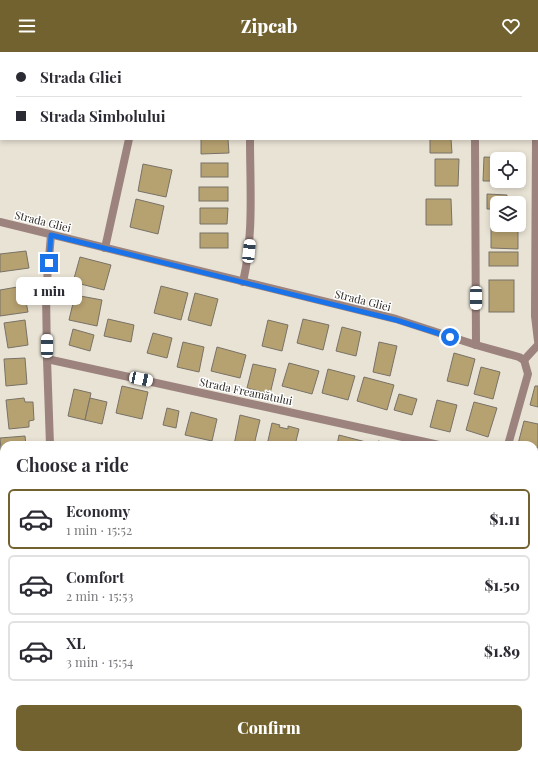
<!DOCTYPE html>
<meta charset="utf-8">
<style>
:root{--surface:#fff;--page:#f2f2f3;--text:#2b2b33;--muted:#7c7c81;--line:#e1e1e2;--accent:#72622f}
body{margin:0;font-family:"Playfair Display",serif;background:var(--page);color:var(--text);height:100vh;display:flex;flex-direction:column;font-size:15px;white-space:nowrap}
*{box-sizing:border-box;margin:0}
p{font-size:13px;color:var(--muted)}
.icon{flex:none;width:22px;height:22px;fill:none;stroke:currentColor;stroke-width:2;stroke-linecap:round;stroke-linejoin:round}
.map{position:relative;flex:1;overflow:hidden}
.sheet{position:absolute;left:0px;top:389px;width:538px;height:318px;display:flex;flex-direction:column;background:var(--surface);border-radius:12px 12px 0 0;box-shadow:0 2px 6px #0003}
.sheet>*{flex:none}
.top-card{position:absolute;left:0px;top:0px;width:538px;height:88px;box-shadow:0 2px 6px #0003;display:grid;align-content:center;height:88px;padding:0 16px;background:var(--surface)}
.fabs{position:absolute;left:490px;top:100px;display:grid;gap:8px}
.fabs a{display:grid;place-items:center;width:36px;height:36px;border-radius:6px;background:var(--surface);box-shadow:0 2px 6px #0003;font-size:20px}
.end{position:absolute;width:18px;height:18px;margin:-9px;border:5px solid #1a73e8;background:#fff;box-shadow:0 0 0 2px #fff}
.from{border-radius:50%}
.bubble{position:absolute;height:28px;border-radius:6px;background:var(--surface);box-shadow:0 2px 6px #0003;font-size:13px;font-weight:800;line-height:28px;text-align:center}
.car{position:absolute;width:12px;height:24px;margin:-12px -6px;border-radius:5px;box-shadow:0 0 3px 1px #0007;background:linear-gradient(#fff 24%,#345 0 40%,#fff 0 76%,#345 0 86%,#fff 0)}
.top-card b{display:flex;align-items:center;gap:14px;height:38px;font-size:15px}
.top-card b+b{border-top:1px solid var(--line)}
.top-card i{width:10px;height:10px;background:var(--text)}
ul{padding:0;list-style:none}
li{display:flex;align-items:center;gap:12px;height:60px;margin:0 8px 6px;padding:0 8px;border:2px solid var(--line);border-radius:6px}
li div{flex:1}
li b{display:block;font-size:15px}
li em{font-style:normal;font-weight:800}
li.current{border-color:var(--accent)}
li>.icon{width:36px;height:36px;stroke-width:1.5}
h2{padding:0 16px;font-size:18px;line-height:48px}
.cta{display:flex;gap:8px;margin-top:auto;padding:8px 16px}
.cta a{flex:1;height:46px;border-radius:6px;background:var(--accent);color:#fff;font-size:16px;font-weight:800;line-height:46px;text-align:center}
header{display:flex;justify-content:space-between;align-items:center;height:52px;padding:0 16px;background:var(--accent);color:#fff;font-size:18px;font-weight:800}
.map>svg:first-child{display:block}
</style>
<header><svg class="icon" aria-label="menu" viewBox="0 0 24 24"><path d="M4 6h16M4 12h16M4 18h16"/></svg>Zipcab<svg class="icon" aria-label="heart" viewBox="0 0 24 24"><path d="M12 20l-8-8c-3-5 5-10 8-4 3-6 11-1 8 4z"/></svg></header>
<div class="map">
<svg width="538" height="707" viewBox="0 0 538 707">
<rect width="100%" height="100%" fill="#e9e3d5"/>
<g fill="#d0d3ae">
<path d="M538 576V612C530 602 535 588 538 576Z"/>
<polygon points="433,703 496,703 495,707 432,707"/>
</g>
<g fill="#b6a171" stroke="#787267">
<polygon points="295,0 402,0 407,1 295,1"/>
<rect x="485" y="0" width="28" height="1"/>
<polygon points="201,87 228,87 229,101 201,102"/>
<polygon points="430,87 451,87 452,101 430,101"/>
<polygon points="484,105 510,106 510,107 497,107 497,129 483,129"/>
<polygon points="435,107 459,107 458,134 435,134"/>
<rect x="201" y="111" width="27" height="14"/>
<polygon points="143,112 172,118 166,145 138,139"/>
<rect x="199" y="135" width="29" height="14"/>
<polygon points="487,142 507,143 507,151 497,151 497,157 487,157"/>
<polygon points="136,147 164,154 158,182 130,175"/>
<polygon points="426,147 451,147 452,173 426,173"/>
<polygon points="200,156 228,156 227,172 200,172"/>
<polygon points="491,170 497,170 497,173 518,173 518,197 491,196"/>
<rect x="200" y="181" width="28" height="15"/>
<polygon points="26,199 29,216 0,220 0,202"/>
<rect x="489" y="200" width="29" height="14"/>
<polygon points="80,205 111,213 104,238 73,230"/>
<rect x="489" y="228" width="25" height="32"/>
<polygon points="23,234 28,260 0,264 0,238"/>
<polygon points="161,234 188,241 181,268 154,261"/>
<polygon points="195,241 218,247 211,274 188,268"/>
<polygon points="75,243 102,248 97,274 69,268"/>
<polygon points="108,267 134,273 131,290 104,284"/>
<polygon points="303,267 329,273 323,298 297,291"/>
<polygon points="25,268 28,293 8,296 4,271"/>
<polygon points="268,268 288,273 282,299 262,294"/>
<polygon points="342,275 361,280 356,304 336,299"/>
<polygon points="73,277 94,283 90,299 69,293"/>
<polygon points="153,281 172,286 167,306 147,301"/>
<polygon points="183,290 204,295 199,320 177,315"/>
<polygon points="379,290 397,294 390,324 373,320"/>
<polygon points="217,295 246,303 240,326 211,319"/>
<polygon points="454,301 475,307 468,334 447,329"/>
<polygon points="25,306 27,332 6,334 4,307"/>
<polygon points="289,311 319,319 312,342 282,334"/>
<polygon points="253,312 276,317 270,342 247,336"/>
<polygon points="481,315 500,320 493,347 474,342"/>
<polygon points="328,317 355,324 348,348 322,341"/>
<polygon points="364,325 394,333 387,358 357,349"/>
<polygon points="122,334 148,340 142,367 116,361"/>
<polygon points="535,334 538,334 538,355 530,353"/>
<polygon points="74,337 91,341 85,368 68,364"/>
<polygon points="399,342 417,347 412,363 394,358"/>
<polygon points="24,346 25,350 33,350 34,368 29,369 29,375 9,377 6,348"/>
<polygon points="90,346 107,350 102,372 85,368"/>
<polygon points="437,348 457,353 450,380 430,375"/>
<polygon points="474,350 497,356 488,385 466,378"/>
<polygon points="167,356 179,359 176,376 163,373"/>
<polygon points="191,360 217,367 212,389 185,383"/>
<polygon points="240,363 260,368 254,393 234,393"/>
<polygon points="524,369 538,372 538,396 534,395 534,393 518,392"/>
<polygon points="272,371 280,373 279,375 288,377 288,374 299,377 295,393 267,393"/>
<polygon points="339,383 366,390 365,393 337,393"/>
<polygon points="25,384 26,393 4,393 4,409 2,409 0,386"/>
<polygon points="378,389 393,392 393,393 377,393"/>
<polygon points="534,410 538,412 538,468 536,475 534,475"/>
<polygon points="2,422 4,422 4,446"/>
<rect x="0" y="456" width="4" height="22"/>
<rect x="82" y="703" width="24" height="4"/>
<polygon points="248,703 282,703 283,707 248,707"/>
</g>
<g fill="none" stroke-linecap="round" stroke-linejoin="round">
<g stroke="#9c837e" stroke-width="7">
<polyline points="534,404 538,405"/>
<polyline points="534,480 538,481"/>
</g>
<g stroke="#9c837e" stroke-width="8">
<polyline points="475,0 475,1"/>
<polyline points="536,0 536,1"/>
<polyline points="5,1 5,0"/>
<polyline points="137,1 137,0"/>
<polyline points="250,1 250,0"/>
<polyline points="0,45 1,40"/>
<polyline points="475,87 476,293"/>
<polyline points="536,87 535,264 538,289"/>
<polyline points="0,170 396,267 476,293 519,305 524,308"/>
<polyline points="105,196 129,87"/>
<path d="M243 230C254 183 250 135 250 87"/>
<polyline points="47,307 439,393"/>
<polyline points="524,308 538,293"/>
<polyline points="50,393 47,307 46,240 51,183"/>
<polyline points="508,393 528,322 524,308"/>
<polyline points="0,509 4,510"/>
<polyline points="0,614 4,612"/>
<polyline points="534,625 538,630"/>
<polyline points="59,703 59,707"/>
<polyline points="359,707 369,703"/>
<polyline points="421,707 422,703"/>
</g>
</g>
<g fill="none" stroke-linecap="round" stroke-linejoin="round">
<polyline stroke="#1a73e8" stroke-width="5" points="49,211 51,183 396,268 450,285"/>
</g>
<g text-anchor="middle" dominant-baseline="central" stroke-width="3" stroke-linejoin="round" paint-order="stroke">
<g font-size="11" fill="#2e2b26" stroke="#fff">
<text transform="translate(43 169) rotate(14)">Strada Gliei</text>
<text transform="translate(363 248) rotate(14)">Strada Gliei</text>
<text transform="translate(246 339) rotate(12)">Strada Freamătului</text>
</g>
</g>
</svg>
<div class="fabs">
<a><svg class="icon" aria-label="locate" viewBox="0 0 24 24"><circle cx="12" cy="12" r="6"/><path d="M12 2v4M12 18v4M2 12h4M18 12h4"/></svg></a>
<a><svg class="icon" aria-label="layers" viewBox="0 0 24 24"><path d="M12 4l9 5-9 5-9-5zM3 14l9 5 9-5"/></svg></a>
</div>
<i class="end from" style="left:450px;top:285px"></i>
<i class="end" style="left:49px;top:211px"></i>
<div class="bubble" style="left:16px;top:225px;width:66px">1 min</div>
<i class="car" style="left:249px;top:199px;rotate:6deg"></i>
<i class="car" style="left:476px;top:246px;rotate:180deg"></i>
<i class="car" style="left:47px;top:294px;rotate:0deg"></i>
<i class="car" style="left:141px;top:327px;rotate:102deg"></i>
<div class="top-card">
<b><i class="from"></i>Strada Gliei</b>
<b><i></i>Strada Simbolului</b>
</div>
<section class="sheet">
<h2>Choose a ride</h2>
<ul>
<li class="current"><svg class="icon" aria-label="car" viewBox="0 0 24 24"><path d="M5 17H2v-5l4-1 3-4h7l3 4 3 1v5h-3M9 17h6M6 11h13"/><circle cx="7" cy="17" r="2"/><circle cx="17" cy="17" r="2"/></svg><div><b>Economy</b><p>1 min · 15:52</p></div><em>$1.11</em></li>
<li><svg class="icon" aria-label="car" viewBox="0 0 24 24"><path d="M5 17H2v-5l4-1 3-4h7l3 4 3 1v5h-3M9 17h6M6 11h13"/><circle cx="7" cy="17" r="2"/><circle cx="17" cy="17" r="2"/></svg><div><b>Comfort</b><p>2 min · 15:53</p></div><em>$1.50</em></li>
<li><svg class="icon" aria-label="car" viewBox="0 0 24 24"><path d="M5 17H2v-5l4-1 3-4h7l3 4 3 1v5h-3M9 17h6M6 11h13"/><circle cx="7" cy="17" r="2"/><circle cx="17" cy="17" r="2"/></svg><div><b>XL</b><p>3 min · 15:54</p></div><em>$1.89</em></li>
</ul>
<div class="cta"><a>Confirm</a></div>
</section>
</div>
